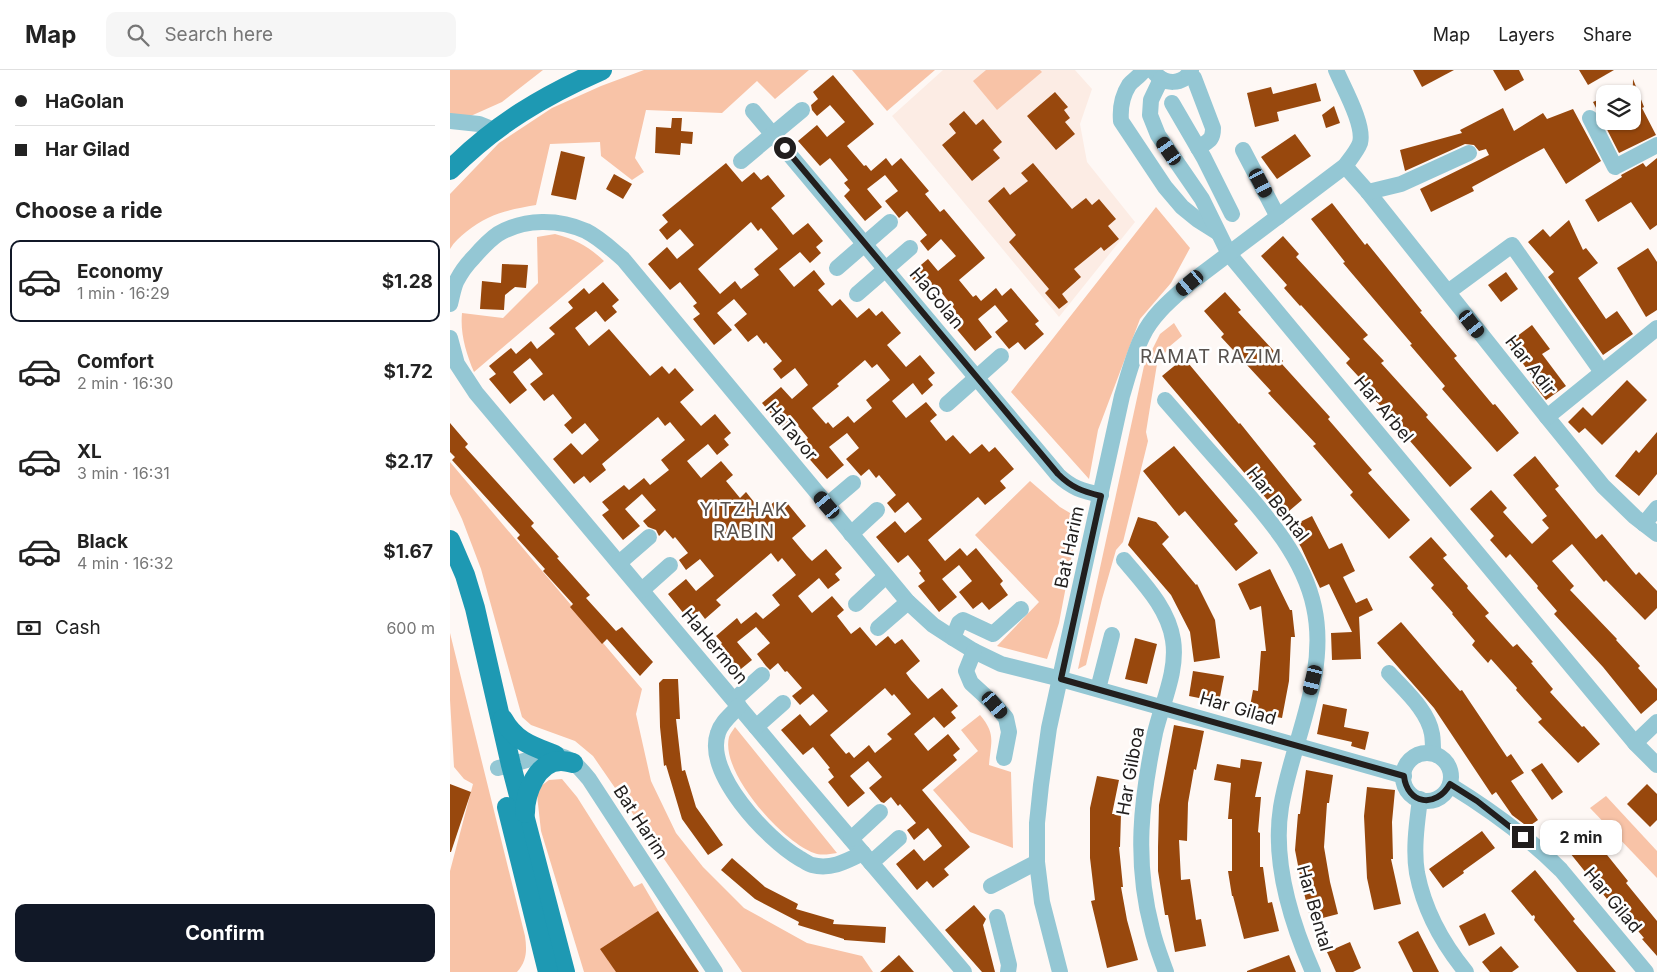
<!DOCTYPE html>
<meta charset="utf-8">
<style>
:root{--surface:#fff;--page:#f6f6f6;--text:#222;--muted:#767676;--line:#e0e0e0;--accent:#111827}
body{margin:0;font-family:Inter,sans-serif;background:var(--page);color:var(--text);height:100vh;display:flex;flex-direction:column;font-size:19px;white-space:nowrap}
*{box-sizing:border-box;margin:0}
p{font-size:16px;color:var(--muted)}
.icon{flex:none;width:28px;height:28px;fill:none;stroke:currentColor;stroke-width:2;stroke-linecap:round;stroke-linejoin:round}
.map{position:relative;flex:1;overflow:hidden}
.sheet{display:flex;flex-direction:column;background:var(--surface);width:450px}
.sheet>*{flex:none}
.banner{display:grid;align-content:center;height:110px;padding:0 15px;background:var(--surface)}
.fabs{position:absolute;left:1146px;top:15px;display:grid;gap:10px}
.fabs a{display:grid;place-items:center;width:45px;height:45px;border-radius:10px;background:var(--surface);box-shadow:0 1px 4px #0004;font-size:25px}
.end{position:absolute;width:22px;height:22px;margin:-11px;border:6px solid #211e1d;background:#fff;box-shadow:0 0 0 2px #fff}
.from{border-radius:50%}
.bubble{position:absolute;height:35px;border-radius:10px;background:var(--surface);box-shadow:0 1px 4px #0004;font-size:16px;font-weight:700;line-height:35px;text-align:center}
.car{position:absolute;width:15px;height:30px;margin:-15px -8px;border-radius:6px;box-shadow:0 0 4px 1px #0007;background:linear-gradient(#222 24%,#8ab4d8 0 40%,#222 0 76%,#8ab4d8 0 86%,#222 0)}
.banner b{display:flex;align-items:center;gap:18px;height:48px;font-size:19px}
.banner b+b{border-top:1px solid var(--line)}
.banner i{width:12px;height:12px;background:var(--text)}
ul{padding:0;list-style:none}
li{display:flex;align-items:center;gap:15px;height:82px;margin:0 10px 8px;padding:0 5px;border:2px solid transparent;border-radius:10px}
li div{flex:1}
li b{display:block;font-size:19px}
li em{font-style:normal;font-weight:700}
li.on{border-color:var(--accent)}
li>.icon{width:45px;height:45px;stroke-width:1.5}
h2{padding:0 15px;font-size:22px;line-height:60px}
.pay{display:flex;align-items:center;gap:12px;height:55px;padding:0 15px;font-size:19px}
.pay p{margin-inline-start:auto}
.button{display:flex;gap:10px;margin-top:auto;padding:10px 15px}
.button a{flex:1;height:58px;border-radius:10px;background:var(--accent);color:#fff;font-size:20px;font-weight:700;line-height:58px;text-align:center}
header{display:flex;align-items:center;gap:30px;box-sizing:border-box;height:70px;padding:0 25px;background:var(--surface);border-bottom:1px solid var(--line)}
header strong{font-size:24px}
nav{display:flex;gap:28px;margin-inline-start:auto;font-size:18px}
.search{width:350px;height:45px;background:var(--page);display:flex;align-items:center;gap:12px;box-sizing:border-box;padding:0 18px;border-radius:10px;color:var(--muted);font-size:19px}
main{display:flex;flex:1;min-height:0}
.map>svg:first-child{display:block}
</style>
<header>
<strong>Map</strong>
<div class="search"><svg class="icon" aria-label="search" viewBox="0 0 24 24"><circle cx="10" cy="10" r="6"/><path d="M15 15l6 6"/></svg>Search here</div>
<nav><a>Map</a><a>Layers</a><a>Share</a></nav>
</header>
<main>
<section class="sheet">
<div class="banner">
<b><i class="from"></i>HaGolan</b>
<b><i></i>Har Gilad</b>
</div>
<h2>Choose a ride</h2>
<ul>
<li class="on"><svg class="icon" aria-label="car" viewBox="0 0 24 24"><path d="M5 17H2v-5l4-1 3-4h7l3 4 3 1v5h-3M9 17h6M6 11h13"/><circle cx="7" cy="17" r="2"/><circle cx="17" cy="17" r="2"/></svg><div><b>Economy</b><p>1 min · 16:29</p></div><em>$1.28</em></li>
<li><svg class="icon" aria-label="car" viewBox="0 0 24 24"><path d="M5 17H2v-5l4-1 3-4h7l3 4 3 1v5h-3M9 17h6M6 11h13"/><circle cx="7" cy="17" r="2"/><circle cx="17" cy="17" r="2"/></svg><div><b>Comfort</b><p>2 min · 16:30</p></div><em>$1.72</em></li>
<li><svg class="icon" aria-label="car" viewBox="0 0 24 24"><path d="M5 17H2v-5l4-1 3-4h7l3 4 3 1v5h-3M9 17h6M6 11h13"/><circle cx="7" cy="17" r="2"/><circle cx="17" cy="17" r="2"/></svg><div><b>XL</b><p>3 min · 16:31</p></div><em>$2.17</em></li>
<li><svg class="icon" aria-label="car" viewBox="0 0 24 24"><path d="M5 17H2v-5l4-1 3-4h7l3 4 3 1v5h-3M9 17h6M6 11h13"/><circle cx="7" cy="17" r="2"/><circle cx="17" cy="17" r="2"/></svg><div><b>Black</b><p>4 min · 16:32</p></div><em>$1.67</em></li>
</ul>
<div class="pay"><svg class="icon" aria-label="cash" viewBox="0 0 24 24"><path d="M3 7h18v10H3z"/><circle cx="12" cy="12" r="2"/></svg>Cash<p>600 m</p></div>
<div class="button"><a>Confirm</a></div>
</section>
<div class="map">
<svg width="1207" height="902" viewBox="0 0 1207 902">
<rect width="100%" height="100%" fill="#fef8f5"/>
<polygon fill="#fcece4" points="493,0 625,0 642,19 630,54 637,92 685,152 609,247 442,46"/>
<g fill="#f8c3a7">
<polygon points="0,0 93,0 52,32 5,53 0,53"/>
<path d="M194 0H359L325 29 307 11 272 43 196 40 185 88 194 102 182 110 151 86 150 72 100 74 86 135C58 140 39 143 16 162 10 167 4 172 0 179V124L49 73 102 38 151 16Z"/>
<polygon points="402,0 485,0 437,41"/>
<polygon points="536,0 590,0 592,2 547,40 523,11"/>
<polygon points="706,137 740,178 721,213 690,249 648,360 639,409 561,322"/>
<path d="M105 164C127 170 138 176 154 191L24 302C16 283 10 263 12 243L53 248 88 213 87 167Z"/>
<polygon points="724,253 732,266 720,276 707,294 696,362 698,371 673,472 666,480 652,529 636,595 628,599 694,296 710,264"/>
<polygon points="0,392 192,619 186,644 201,711 226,763 253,797 294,838 357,873 412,886 423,902 292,902 143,686 125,671 81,655 72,647 31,499 12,449 0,424"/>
<polygon points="580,411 610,437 620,443 628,453 609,553 597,589 547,576 589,532 525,465"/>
<path d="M0 563 75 866C77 880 77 891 67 902H0V801L23 714 14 709 4 697 0 630Z"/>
<path d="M530 645C546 664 541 671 539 695L561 702 563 778 520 762 483 720 528 681 511 660Z"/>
<path d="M285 657 387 783C380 784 371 786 364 783 333 772 270 703 279 667 280 664 283 660 285 657Z"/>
<polygon points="112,709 127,727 184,817 192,813 244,902 134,902 91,761 87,725 91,716 99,710"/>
<polygon points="1156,726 1207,781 1207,808 1140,738"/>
</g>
<g fill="#98480d" fill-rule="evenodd">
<polygon points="963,0 1004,0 972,17"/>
<polygon points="1043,0 1069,0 1074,10 1055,21"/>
<polygon points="1129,0 1164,0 1138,15"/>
<polygon points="383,5 424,54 397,76 414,96 416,95 421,101 436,88 442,96 451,88 479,121 475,124 490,142 494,139 535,188 509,210 523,227 526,225 531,231 546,218 552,226 561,218 589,251 585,254 594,264 575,280 568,272 559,279 545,262 558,251 545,235 528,249 542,267 525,281 504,256 511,251 504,243 506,241 491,222 481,231 459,205 478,189 488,201 506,186 491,169 478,181 470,171 477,165 457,141 449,148 445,143 435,131 448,121 435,105 417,119 432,137 415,151 394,126 400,120 394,113 398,110 380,88 370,96 348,71 367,55 377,67 395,52 380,35 367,46 362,40 361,35 368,29 363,22"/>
<polygon points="1183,9 1194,37 1192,38 1206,65 1169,83 1143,32 1155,27 1155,51 1182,51"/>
<polygon points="866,13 871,31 827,42 829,51 805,57 797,23 821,17 823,24"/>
<polygon points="605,22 618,37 614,40 620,48 615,52 625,64 606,80 577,46"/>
<polygon points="884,36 890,53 876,58 872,45"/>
<polygon points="1053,38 1064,61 1093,43 1097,49 1123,39 1151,91 1116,114 1094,78 1022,117 1024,121 981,142 970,119 1039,85 1036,79 1029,81 1024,75 1015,74 955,101 950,80 1012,63 1010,60"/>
<polygon points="514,41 526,55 533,49 552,72 543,80 550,88 522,111 492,75 506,63 499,54"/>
<polygon points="222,48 232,48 231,61 243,62 242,74 231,73 230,85 205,83 206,57 221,58"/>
<polygon points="845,64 861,86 827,109 811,87"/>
<polygon points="111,81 135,87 126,130 101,125"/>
<polygon points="1207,88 1207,155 1200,160 1181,132 1148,152 1135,130 1172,107 1171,105 1193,93 1196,97"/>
<path d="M276 93 292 112 304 102 311 110 318 105 335 126 321 138 327 145 343 165 358 153 373 171 366 177 371 183 360 193 350 182 329 199 344 217 364 200 375 214 368 220 382 236 390 229 407 248 419 238 426 246 432 241 451 263 437 275 451 291 456 297 470 285 485 303 478 309 483 315 472 325 463 313 442 331 456 348 476 332 487 345 480 351 496 371 503 365 520 384 532 374 539 382 545 377 564 399 550 411 556 418 535 435 528 427 478 470 495 491 510 478 517 486 526 478 553 511 550 514 558 525 539 540 532 532 523 539 509 522 522 511 509 495 492 509 507 527 489 542 468 516 475 511 469 503 471 501 458 485 448 493 426 467 445 451 455 463 472 449 458 432 445 443 437 433 446 425 429 405 426 408 419 399 411 406 396 389 409 378 397 363 379 377 394 395 377 409 355 384 362 378 356 370 358 368 344 351 334 359 312 333 331 317 342 329 358 315 345 298 331 309 323 299 332 291 316 272 314 274 307 265 298 272 284 255 297 244 284 229 267 243 282 260 264 275 243 249 250 244 243 236 247 233 230 212 220 220 198 194 217 177 227 189 244 175 230 159 217 170 209 160 218 152 212 145ZM301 152 308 161 311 158 328 179 304 199 309 205 291 219 285 211 270 224 248 199ZM415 290 422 298 427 294 440 310 416 330 422 338 404 353 398 346 383 358 378 352 376 354 362 338 389 316 387 314Z"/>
<polygon points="583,93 622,139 636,128 642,135 649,129 666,149 658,156 669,169 654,181 651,177 624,199 631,207 612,224 618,232 609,239 595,223 599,219 559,172 566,165 538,131 554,117 560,125 578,111 571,103"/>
<polygon points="164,104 182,114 173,129 156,119"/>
<polygon points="882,133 915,175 917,173 972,241 970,242 1007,286 1004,288 1043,335 1045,334 1069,363 1047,382 992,319 995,316 960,275 962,274 893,193 895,192 861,149"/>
<polygon points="1119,150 1133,180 1136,178 1148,193 1128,208 1156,249 1167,241 1183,264 1153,285 1098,207 1104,202 1078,172 1093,159 1100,167"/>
<polygon points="833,166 849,184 846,187 918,265 913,269 934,291 931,293 978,345 976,347 1022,398 1000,417 960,371 961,370 917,321 920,319 896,293 900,289 851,235 850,236 834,218 837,215 811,186"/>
<polygon points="1198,178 1207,192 1207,240 1196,247 1167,198"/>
<polygon points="52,194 78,195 76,218 65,217 55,225 54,240 30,239 32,211 51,213"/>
<polygon points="1056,202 1068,219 1051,232 1038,215"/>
<path d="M153 212 169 230 162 236 167 242 155 252 146 241 125 258 139 276 159 259 200 306 212 296 219 304 225 298 244 320 230 332 251 356 265 344 281 363 274 369 279 375 267 385 258 374 237 391 251 408 271 391 283 405 276 411 290 428 296 422 312 442 324 432 331 440 338 434 356 456 342 468 357 486 362 491 376 479 392 498 385 504 390 510 378 519 369 508 348 526 362 543 382 526 394 540 387 546 401 564 410 557 426 576 438 566 445 574 452 569 470 591 456 603 461 610 478 629 492 618 508 636 501 642 506 648 494 658 484 647 464 664 478 681 498 664 510 679 503 685 507 690 472 720 520 777 494 799 499 805 483 818 477 811 467 820 446 794 464 779 474 791 492 776 478 758 464 770 457 760 466 753 450 734 448 736 441 727 434 733 431 732 419 718 432 707 418 691 400 706 415 723 398 737 378 712 384 707 378 699 380 698 363 677 353 685 331 660 350 644 360 656 378 641 363 624 350 635 342 626 352 618 337 601 335 602 328 593 320 600 316 596 307 584 320 573 306 557 287 572 302 590 286 603 266 579 272 573 266 566 287 548 291 554 306 542 313 549 330 535 322 525 346 505 332 488 328 492 321 483 266 530 271 535 255 549 249 541 239 550 218 524 236 509 246 521 264 506 250 489 236 500 229 490 238 483 225 467 223 469 215 460 209 466 206 460 198 457 193 451 206 440 192 424 175 439 190 456 173 470 152 445 159 440 152 432 174 415 179 420 194 408 200 415 219 400 211 390 235 370 220 352 215 356 208 347 152 394 156 400 140 413 134 406 124 414 103 389 121 373 132 385 149 370 135 353 122 364 114 355 122 348 103 324 94 331 80 314 93 304 80 288 63 302 77 320 60 334 39 309 46 304 39 296 61 278 66 284 81 271 87 279 105 264 99 258 123 238 118 232 134 218 139 224ZM435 618 442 626 444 624 461 644 437 664 442 669 425 683 419 675 404 688 399 682 396 684 380 665Z"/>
<polygon points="775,222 791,240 788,242 833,291 831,293 880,347 878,349 922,400 918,403 960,450 939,469 900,425 903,422 863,376 866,374 818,323 821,321 771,267 774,264 754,241"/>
<polygon points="1082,255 1100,279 1092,284 1116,316 1096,330 1082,312 1085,310 1058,273"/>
<polygon points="734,288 789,354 790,353 852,430 832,447 712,306"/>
<polygon points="1177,310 1197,330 1152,375 1135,358 1129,363 1118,352 1133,337 1142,346"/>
<polygon points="0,353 18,374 15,377 84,453 81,456 109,487 107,488 140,525 136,528 166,561 172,557 203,592 190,606 157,569 152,574 120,537 123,534 93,501 95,499 67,468 70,465 2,390 5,387 0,382"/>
<polygon points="1207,362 1207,404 1189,426 1165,406 1186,380 1189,383"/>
<polygon points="724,376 788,451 784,454 808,483 786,501 735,441 729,446 693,401"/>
<polygon points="1085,386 1109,416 1105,419 1146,469 1152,464 1186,505 1189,502 1207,521 1207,538 1195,550 1156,510 1154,512 1122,474 1102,491 1124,516 1120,520 1167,569 1166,570 1190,596 1188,598 1207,619 1207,630 1191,644 1153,597 1104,544 1107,541 1087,518 1088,516 1060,484 1056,488 1040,470 1044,466 1020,439 1041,420 1057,438 1053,442 1082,474 1099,458 1092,450 1097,446 1063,405"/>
<polygon points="862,446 879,479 892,473 905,501 893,507 906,533 917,528 923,540 909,547 911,589 882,590 881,563 902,562 879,514 870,518 851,477 838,458"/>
<polygon points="688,447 706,452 719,467 712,474 746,515 747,514 765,550 770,588 744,592 740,562 721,525 678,475"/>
<polygon points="981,467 997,485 993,488 1018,516 1017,518 1039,543 1035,546 1063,577 1067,574 1083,592 1081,593 1103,619 1100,622 1132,657 1134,656 1150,674 1128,693 1088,652 1092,649 1066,620 1067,618 1041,589 1038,593 1022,575 1025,571 1002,544 1003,543 981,518 984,515 959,487"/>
<polygon points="820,499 840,540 842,540 845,567 841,567 839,611 832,648 799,642 803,620 808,621 811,581 816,581 811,536 800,540 788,514"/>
<polygon points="951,552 1010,621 1012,620 1057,687 1061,684 1074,703 1061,711 1088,750 1078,757 1062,745 1046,722 1042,725 984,638 927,573"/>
<polygon points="685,568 707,574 697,614 675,609"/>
<polygon points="743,601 774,606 769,632 739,626"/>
<polygon points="213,609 228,609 230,649 226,649 232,701 235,700 246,737 273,775 258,785 232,749 216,695 214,696 210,657 209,613"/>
<polygon points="873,634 897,639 894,657 919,662 915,680 901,676 902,672 867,664"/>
<polygon points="724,655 754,661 746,700 744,699 738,733 737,771 729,770 731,810 740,809 746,850 751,849 756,876 725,882 718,845 715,845 708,801 708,777 709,735"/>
<polygon points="791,689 812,692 805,727 811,727 808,762 810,763 810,797 813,797 818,833 822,832 829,861 794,869 783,826 782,826 778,801 782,801 782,749 778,749 781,713 764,710 767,694 790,698"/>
<polygon points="1092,693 1113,722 1102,730 1081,700"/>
<polygon points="856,700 883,705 879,733 877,733 874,777 880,812 888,844 861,851 851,811 845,780 848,744 850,744"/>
<polygon points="647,706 669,710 662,744 671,744 670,777 669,777 673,817 671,817 677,850 688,890 657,898 641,831 645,830 640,788 640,738"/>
<polygon points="0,714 21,722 1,782 0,782"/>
<polygon points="1197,714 1207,724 1207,750 1200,757 1177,734"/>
<polygon points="917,717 945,720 942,752 943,789 941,789 951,834 924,840 917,808 914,746"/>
<polygon points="1137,760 1178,811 1176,813 1207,851 1207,886 1192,869 1194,868 1159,827 1157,829 1116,778"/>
<polygon points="1032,761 1045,778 1013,801 1014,803 993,818 979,799"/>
<polygon points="282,788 315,817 348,834 346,839 384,850 383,854 436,857 435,873 394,870 394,869 348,855 349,852 305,829 271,800"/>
<polygon points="1085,800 1125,849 1123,851 1166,902 1127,902 1084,850 1085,847 1084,845 1082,846 1061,821"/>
<polygon points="524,835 536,849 533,855 545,902 532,902 495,860"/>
<polygon points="208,841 249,902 166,902 150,879"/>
<polygon points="1035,843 1045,864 1019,876 1009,856"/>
<polygon points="968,861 989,902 963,902 948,872"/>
<polygon points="900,872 911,898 903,902 886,902 877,882"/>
<polygon points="1051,876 1069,897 1062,902 1040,902 1032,892"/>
<polygon points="449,885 464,902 430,902"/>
<polygon points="839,885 846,902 797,902 797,901"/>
</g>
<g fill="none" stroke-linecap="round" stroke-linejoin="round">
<g stroke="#94c7d4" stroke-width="16">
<path d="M694 0C690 6 683 10 679 15 672 26 670 39 671 51L715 117 732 137 748 150 767 162"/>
<path d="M704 2C714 15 733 16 741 0"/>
<path d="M739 4 744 8 763 58C763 71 758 71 748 78"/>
<polyline points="711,9 701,30 700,45 708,65 752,129 779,184 1185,673 1207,695"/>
<polyline points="722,33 754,88 782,144"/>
<path d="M303 41 608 405C622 418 632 421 651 425"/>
<polyline points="1140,48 1165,97 1207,75"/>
<polyline points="0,51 29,54 44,60"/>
<polyline points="793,80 828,147"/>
<polyline points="291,91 352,40"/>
<polyline points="895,96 918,122 1097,347 1153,416 1185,447 1207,464"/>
<polyline points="918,122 951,114 1019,83"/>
<polyline points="387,198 440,152"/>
<polyline points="998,222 1062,175 1152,302"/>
<polyline points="407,224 460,178"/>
<path d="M0 234C2 227 3 219 6 212 10 204 17 194 24 187 31 179 39 170 48 164 75 148 109 149 136 161 150 168 161 179 173 189L458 532 483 555 503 568 524 581 551 594 611 609 954 706"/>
<polyline points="0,268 7,294 26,323 348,707 514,902"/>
<path d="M715 330C737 355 758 380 780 404 814 443 853 485 864 537 879 605 842 671 831 737 822 792 841 852 863 902"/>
<polyline points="497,334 551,286"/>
<polyline points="1097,347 1207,258"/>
<polyline points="377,435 403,413"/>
<polyline points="1194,454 1207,438"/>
<polyline points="401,464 427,440"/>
<path d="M674 490C694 514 718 538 723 570 728 601 712 633 705 663 691 730 684 791 702 859 705 873 711 888 716 902"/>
<polyline points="169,493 199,467"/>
<polyline points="192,520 220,495"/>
<polyline points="406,534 436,506"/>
<polyline points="428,558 458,532"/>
<polyline points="503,568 509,553 513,550 543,564 571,539"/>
<polyline points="524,581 516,601 521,613 545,635 556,648 559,662 554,688"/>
<path d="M939 603C954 620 978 640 982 664 983 670 983 677 983 683"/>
<polyline points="648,619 662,565"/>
<polyline points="284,630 312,605"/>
<path d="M289 636C282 644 271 652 268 663 254 703 317 769 349 788 353 790 358 794 362 795 381 800 397 791 413 783"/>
<polyline points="306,657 333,633"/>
<polyline points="1185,673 1207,652"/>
<circle cx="977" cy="707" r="24"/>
<path d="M48 698C62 695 91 684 105 685 120 686 130 698 139 709L265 902"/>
<path d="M1000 715C1039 739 1078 767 1111 800L1196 902"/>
<path d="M970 729C967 753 963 779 967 803 974 839 993 874 1016 902"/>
<polyline points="401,769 430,742"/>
<polyline points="421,793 449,768"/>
<polyline points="541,816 587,792"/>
<polyline points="547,847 559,895 558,902"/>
<path d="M610 902 592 832 587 792V753L591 715 599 658 672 326C678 306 683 286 692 267 702 245 722 229 740 213L895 96C900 89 907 81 910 73 915 55 893 17 886 0"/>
</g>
<g stroke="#1e99b3" stroke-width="20">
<path d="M0 100C46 54 93 26 152 0"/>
<polyline points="0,470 15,505 25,538 61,695 115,902"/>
<path d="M53 649C65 671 82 676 105 685"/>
<polyline points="57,737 98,902"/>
<path d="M75 743C75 723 87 691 111 691 115 691 119 692 123 693"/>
</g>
</g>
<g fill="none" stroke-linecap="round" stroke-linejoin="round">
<path stroke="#211e1d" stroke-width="6" d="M335 78 608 404C622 418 632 421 651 426L611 609 954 706C957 734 986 739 1000 714L1027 731 1073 767"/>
</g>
<g text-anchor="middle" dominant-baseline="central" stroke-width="5" stroke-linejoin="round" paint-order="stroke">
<g font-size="18" fill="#211e1d" stroke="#fff">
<text transform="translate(487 228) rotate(50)">HaGolan</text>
<text transform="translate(1081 295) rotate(52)">Har Adir</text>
<text transform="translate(934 339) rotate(50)">Har Arbel</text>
<text transform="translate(342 361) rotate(50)">HaTavor</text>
<text transform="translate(828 434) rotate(52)">Har Bental</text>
<text transform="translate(619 477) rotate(-78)">Bat Harim</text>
<text transform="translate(265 576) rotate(50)">HaHermon</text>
<text transform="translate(788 638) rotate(16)">Har Gilad</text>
<text transform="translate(680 701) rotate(-80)">Har Gilboa</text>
<text transform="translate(191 752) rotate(57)">Bat Harim</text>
<text transform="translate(1163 830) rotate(50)">Har Gilad</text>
<text transform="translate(865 838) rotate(74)">Har Bental</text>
</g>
<g font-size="19" letter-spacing="1" fill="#58524e" stroke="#fff">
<text x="761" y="286">RAMAT RAZIM</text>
<text x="294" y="439">YITZHAK<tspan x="294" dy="22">RABIN</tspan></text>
</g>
</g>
</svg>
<div class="fabs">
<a><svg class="icon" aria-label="layers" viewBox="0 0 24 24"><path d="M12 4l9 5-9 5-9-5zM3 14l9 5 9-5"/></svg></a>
</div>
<i class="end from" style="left:335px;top:78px"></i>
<i class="end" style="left:1073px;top:767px"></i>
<div class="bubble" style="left:1090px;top:750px;width:82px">2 min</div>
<i class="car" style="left:719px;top:81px;rotate:325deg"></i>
<i class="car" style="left:811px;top:113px;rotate:152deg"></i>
<i class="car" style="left:740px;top:213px;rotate:230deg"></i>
<i class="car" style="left:1022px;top:254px;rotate:142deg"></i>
<i class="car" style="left:377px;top:435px;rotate:320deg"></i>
<i class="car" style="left:863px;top:610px;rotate:194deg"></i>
<i class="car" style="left:545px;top:635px;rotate:140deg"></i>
</div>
</main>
